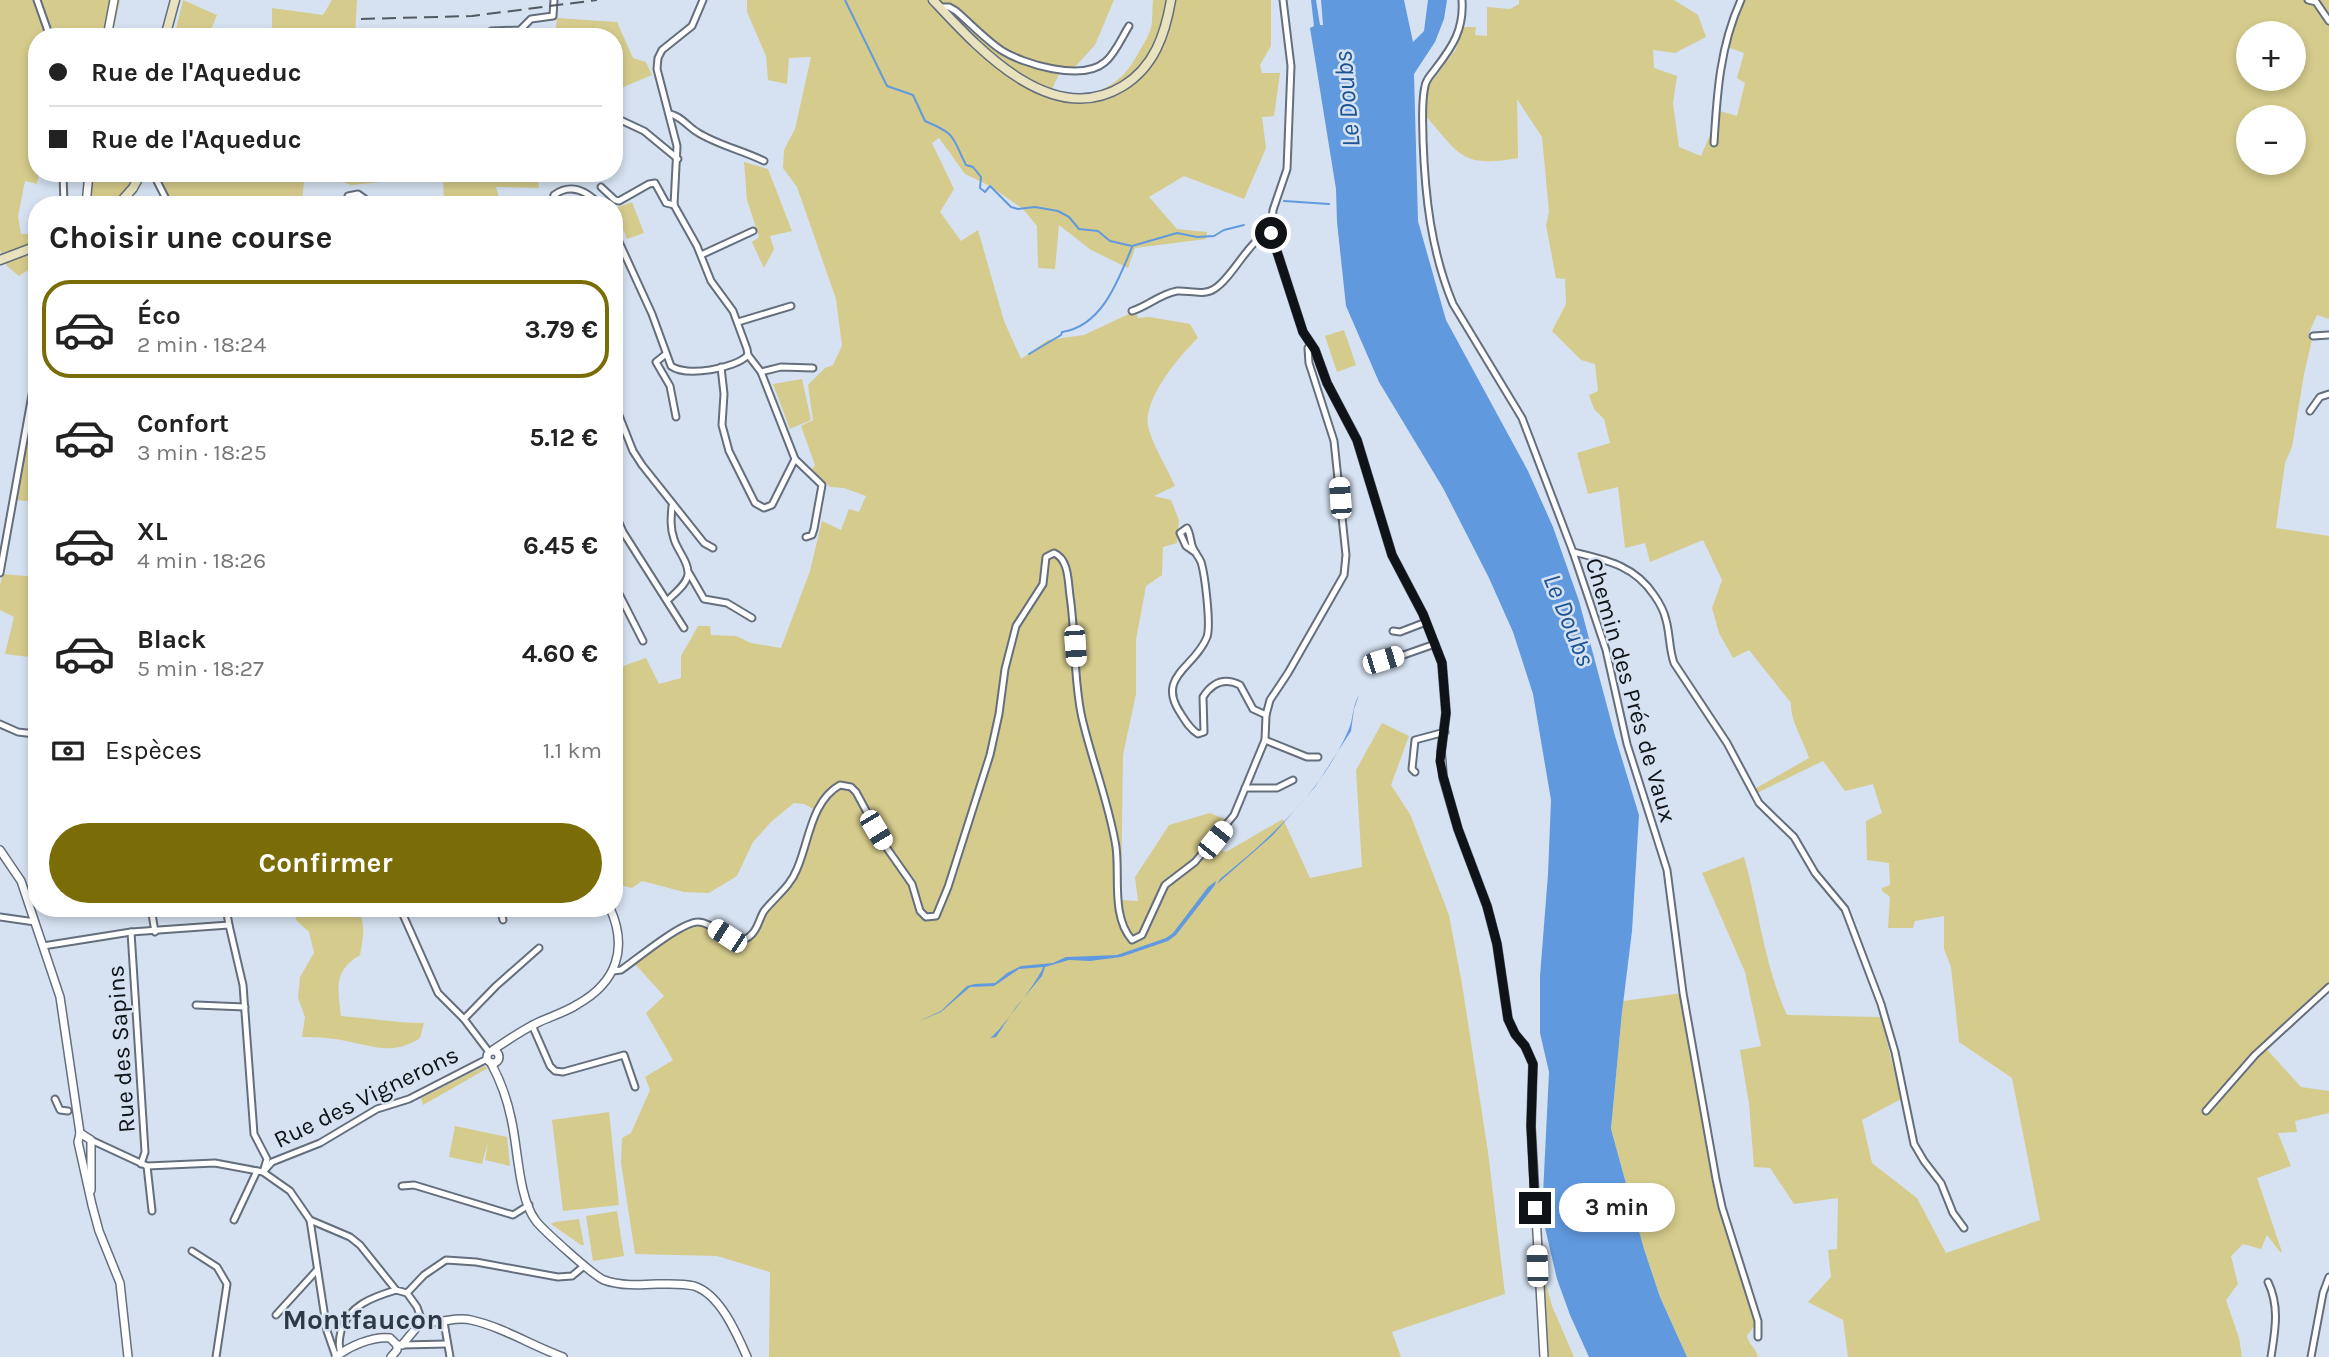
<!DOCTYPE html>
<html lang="fr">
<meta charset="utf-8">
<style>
:root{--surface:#fff;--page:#f2f2f2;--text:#222;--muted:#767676;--line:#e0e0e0;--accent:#7a6c07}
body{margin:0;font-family:Karla,sans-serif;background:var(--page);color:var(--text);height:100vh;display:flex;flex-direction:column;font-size:26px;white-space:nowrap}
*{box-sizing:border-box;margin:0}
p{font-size:23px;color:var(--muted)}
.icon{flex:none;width:38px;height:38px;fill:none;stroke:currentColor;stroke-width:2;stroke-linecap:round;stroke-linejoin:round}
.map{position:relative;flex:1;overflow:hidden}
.panel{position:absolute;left:28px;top:196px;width:595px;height:721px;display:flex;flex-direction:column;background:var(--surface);border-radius:28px;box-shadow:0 4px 10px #0003}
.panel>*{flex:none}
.hud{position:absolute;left:28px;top:28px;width:595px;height:154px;border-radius:28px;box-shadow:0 4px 10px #0003;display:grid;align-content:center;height:154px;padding:0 21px;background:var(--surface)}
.controls{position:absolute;left:2236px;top:21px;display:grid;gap:14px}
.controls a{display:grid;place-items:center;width:70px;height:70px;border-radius:50%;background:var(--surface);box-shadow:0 4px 10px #0003;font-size:35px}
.end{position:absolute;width:32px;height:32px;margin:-16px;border:9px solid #0f1318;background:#fff;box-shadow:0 0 0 4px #fff}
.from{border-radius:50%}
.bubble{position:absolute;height:49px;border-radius:24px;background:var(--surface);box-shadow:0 4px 10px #0003;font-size:23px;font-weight:700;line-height:49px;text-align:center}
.car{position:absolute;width:21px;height:42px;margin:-21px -10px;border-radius:9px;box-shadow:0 0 5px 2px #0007;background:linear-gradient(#fff 24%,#345 0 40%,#fff 0 76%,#345 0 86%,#fff 0)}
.hud b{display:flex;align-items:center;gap:24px;height:66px;font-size:26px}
.hud b+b{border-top:2px solid var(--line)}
.hud i{width:18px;height:18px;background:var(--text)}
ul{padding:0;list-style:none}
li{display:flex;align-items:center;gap:21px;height:98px;margin:0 14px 10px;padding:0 7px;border:4px solid transparent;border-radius:28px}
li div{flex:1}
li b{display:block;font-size:26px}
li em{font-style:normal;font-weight:700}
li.selected{border-color:var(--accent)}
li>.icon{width:63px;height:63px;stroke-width:1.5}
h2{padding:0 21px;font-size:32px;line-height:84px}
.pay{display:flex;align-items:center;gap:18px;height:77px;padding:0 21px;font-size:26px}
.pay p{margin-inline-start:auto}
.action{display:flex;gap:14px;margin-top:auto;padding:14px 21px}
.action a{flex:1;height:80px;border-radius:42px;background:var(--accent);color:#fff;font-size:28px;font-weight:700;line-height:80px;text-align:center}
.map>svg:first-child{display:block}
</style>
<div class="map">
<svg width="2329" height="1357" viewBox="0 0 2329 1357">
<rect width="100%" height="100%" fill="#d6e2f2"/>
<g fill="#d5cb8c" fill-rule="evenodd">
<polygon points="0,0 120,0 112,37 37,37 37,173 39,173 37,184 25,181 18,216 21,234 37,234 37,264 19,276 7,266 0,250"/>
<polygon points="183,0 217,15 208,37 174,37"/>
<polygon points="332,0 357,0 355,37 272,37 272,8 323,15"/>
<path d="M747 0H1114L1095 45 1074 68 1063 66 1051 91C1095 101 1122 87 1141 48 1145 42 1149 35 1151 28 1153 19 1152 9 1153 0H1271V46L1260 65 1262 73H1280L1274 116 1262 117 1266 148 1244 199 1184 176 1149 197 1177 229 1207 232 1206 239 1135 248 1128 268 1091 250 1059 225 1055 269 1038 268 1037 226 1023 209 990 186 965 174 939 138 932 143 954 189 940 212 961 241 978 230 1004 321 1021 359 1048 340 1084 335 1135 311 1138 318 1149 317 1190 324 1198 338C1180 355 1143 399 1148 426 1152 444 1167 468 1175 486L1154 496 1171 500 1179 520 1177 543 1163 547 1162 575 1146 586 1136 640V694L1123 755 1121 900 1138 901 1135 877 1169 825 1210 813 1227 820 1211 847 1226 852 1283 819 1310 878 1362 867 1356 770 1382 723 1409 736 1391 785 1410 814 1449 915 1462 984 1488 1152 1505 1294 1392 1332 1401 1357H769L770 1272 717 1256 635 1254 621 1163 622 1138 631 1133 650 1090 645 1077 673 1060 646 1013 664 996 635 964 678 933 701 925 729 941 742 943 752 936 767 911 794 879 819 812 804 804 794 803 772 821 753 842 737 876 709 893 684 892 642 881 632 888 614 884V665L620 667 646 658 659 684 681 678V656L698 626H710L711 635 736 636 751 643 781 648 810 571 822 521 841 530 849 509 859 512 866 496 844 488 830 487 812 469 815 465 801 426 813 420 808 385 825 368 833 365 842 346 836 299 797 187 783 168 784 150 795 129 811 57 789 58 787 84 768 80 766 56 747 12Z"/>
<path d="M1519 0H1674L1698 15 1706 37 1675 53 1653 50 1654 68 1677 76 1673 103 1679 147 1701 156 1720 111 1737 116 1745 83 1737 78 1744 53 1727 47 1744 0H2329V319L2317 315 2308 335 2312 340 2304 374 2292 447 2285 463 2276 528 2329 536V983L2288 1019 2263 1045 2301 1087 2329 1091V1113L2295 1121 2297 1132 2278 1133 2291 1166 2257 1178 2282 1252H2280L2267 1235 2261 1249 2243 1244 2231 1256 2238 1284 2226 1300 2239 1338 2242 1357H1848L1843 1320 1808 1302 1831 1277 1828 1250 1837 1249 1838 1198 1794 1204 1770 1168 1754 1167 1749 1104 1740 1050 1761 1046 1745 972 1702 873 1744 857C1759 909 1764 965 1787 1015L1881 1017 1901 1099 1862 1120 1872 1163 1917 1198 1946 1253 2040 1220 2012 1078 1959 1042 1951 967 1944 949V916L1915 921 1913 928H1888L1890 897 1882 891V888L1890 885 1889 863 1867 860 1866 821 1882 813 1873 784 1845 791 1823 761 1755 794 1753 790 1809 758C1803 739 1790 721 1791 703L1749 650 1733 658 1719 633 1712 608 1722 580 1703 540 1650 562 1645 543 1625 548 1618 487 1588 494 1577 453 1610 443 1604 419 1594 409 1589 395 1598 391 1595 364 1581 360 1552 331 1566 304 1565 279 1556 278 1546 225 1549 212 1542 137 1517 99 1518 158C1461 168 1460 155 1425 115L1427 88 1456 49 1464 27H1476L1475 35 1487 36V7L1510 9 1519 4ZM2249 33H2294V79H2249ZM2249 117H2294V163H2249Z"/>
<polygon points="557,18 617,22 633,58 646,62 652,75 614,91 614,37 555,37"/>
<polygon points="744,162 768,169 792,231 770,236 774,249 764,268 752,242 759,237 747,200"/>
<polygon points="93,173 135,173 129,190 112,205 89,205"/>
<polygon points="157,173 537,173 539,188 496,187 501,205 444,205 443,176 351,185 340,181 304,180 302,205 156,205 165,193"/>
<polygon points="632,202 644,233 627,239 615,208"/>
<polygon points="1344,330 1356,365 1337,372 1325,336"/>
<polygon points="802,379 811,420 790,429 773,384"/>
<polygon points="26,445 37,445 37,502 16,500"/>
<polygon points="3,574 37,577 37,658 5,654 14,617 0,610 0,585"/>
<path d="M293 908H356C367 923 363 937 360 955 333 971 338 989 341 1016 369 1018 396 1023 424 1023L420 1038C396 1054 377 1048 351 1042 335 1038 318 1037 302 1037L305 1017 298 998 300 977 314 953 309 932 297 921 292 910Z"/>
<path d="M1683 993 1721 1207 1758 1321 1747 1336C1749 1345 1756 1348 1758 1357H1687L1660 1297 1644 1249 1611 1129 1623 1001Z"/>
<polygon points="484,1066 488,1068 423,1105 421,1098"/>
<polygon points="609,1112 619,1205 563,1211 552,1120"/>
<polygon points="455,1126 507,1137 510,1166 485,1160 488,1142 482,1164 449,1157"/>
<polygon points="617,1211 624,1256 593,1261 586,1216"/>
<polygon points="579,1219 584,1245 581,1245 551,1224 555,1222"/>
<polygon points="1542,1281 1545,1281 1552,1306 1574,1357 1549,1357"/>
</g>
<g fill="#6199df">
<polygon points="1311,0 1316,0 1320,25 1323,25 1321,0 1404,0 1413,42 1424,31 1428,0 1447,0 1444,19 1435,42 1414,74 1418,221 1446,320 1528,471 1553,527 1579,601 1615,736 1639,815 1632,931 1622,1012 1611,1129 1644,1249 1660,1297 1687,1357 1589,1357 1570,1315 1557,1279 1542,1215 1549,1072 1540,1033 1540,976 1548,874 1551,800 1533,694 1513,632 1489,578 1443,488 1379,382 1346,306 1337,222 1336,189 1310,28 1314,26"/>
<path d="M1359 695 1354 709 1351 731 1315 787 1273 835 1217 884 1220 879C1270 838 1322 791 1348 731 1354 719 1351 709 1359 695Z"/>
<path d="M1216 881 1215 885 1176 935 1168 941 1121 957 1090 961 1069 960 1045 967 1042 976 1016 1007 996 1037 990 1038C997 1035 1041 977 1043 967L1019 969 994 986 970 987 941 1012 917 1022 941 1011 967 986 975 984 995 983 1007 973 1021 966 1053 963 1066 957 1117 955 1166 938 1173 933 1208 887Z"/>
</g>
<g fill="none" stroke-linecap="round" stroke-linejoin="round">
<g stroke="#6199df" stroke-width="2">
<path d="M845 0 887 86 913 95 925 121C958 135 951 136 966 165L973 167 981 177 980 188 985 192 990 186 1011 207 1018 209 1035 207 1058 211 1069 217 1079 229 1098 231 1110 241 1132 246 1177 233 1197 237 1214 236 1224 230 1244 225"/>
<polyline points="1284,201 1329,204"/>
<path d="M1029 354 1061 335 1062 332C1102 326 1118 281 1132 247"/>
</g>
<g stroke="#646e7c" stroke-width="9">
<g id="minor">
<polyline points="37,0 50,37"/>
<polyline points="703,0 692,26 662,50 658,58 657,69 677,146 674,205 697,246 711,281 733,311 747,349 748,355 761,372 795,459 822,485 814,529 812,535 806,537"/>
<path d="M1462 0C1464 29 1453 46 1436 68 1432 74 1426 79 1425 86 1421 103 1423 123 1423 140 1425 196 1431 251 1453 304L1522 418 1573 552 1606 650 1627 744 1667 870 1683 993 1716 1179 1722 1207 1758 1321V1337"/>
<polyline points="2308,0 2316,2 2329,21"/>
<path d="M939 7H949L956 11C970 23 985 39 1001 50 1023 64 1082 82 1105 62 1115 54 1122 37 1129 26"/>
<polyline points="491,31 520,30 531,19 553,16 554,0"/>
<path d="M670 114C681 116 687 126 697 132 717 145 742 150 764 161"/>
<polyline points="614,117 644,131 678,159"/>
<path d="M1714 143C1717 93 1720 46 1741 0"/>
<polyline points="63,173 64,205"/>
<polyline points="153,173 169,205"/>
<polyline points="601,187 615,200 619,201 649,184 655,183 666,203 674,205"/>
<polyline points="346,205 348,196 358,194 373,205"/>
<path d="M551 205 554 195C570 183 586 190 600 205"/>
<path d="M614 231 652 314 671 366C686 377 735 369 748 355"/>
<polyline points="701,255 753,231"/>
<path d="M1132 311C1148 306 1160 294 1177 291 1188 290 1204 296 1214 289 1233 278 1251 235 1271 233L1273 210 1287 169 1291 66 1283 0"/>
<polyline points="738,322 791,306"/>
<polyline points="2313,336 2329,335"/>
<polyline points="666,354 656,362 670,386 676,417"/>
<polyline points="721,367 724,394 722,425 729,451 755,503 764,508 772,505 795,459"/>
<polyline points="761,372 781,367 813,368"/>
<polyline points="614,403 633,451 642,465 704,543 713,548"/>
<polyline points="2310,411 2320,397 2329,394"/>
<polyline points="614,511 623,532 684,628"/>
<path d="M1573 552C1606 560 1634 565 1654 595 1659 602 1664 611 1666 620 1670 634 1669 649 1674 663L1727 743 1759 803 1794 837 1815 873 1845 909 1881 1004 1895 1052 1914 1144 1924 1161 1941 1183 1953 1213 1964 1228"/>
<path d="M1196 553 1186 546 1180 533 1187 528C1191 535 1190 541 1193 548 1195 553 1199 557 1201 562 1205 575 1211 625 1207 637 1195 668 1155 676 1181 714 1186 722 1190 729 1198 734L1204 732 1203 697C1212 683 1224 677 1240 685L1253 709 1266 715"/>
<polyline points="0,573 37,367"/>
<polyline points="689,573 704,599 727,603 752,618"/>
<polyline points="614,584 643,641"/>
<path d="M668 600C675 593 687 584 688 574 689 562 677 550 674 539 670 528 671 517 672 506"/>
<polyline points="1393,631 1400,632 1426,622"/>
<polyline points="1375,665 1435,644"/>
<polyline points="0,724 18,732 35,734"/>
<polyline points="1265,740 1307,757 1318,757"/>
<polyline points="1415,772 1412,769 1415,740 1445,732"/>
<polyline points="1245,788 1277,788 1293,780"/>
<polyline points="151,908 155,932"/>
<polyline points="400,908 438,993 464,1019 489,1052"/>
<polyline points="500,908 503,920"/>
<polyline points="0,917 35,922"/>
<polyline points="229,925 243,985 254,1134 267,1159 264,1169"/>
<polyline points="131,932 145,1152 141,1164"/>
<polyline points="43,946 131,932 229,925 226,908"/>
<path d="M613 971 621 970C637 959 681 922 698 922 716 922 734 952 751 935 758 929 759 919 764 911 775 897 790 887 797 869 809 842 811 801 840 785L851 787 856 792 884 844 912 884 920 911 926 917 936 916 948 887 990 755 999 714 1005 669 1016 626 1043 584 1046 557 1054 553C1069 559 1068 582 1070 596 1076 636 1073 678 1082 718 1092 761 1109 803 1116 847 1120 876 1111 916 1132 940L1142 935 1165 885 1195 862 1234 815 1265 740 1266 715 1270 700 1288 673 1344 575 1346 555 1334 441 1309 363 1308 348 1311 345"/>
<polyline points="196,1005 245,1007"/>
<polyline points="464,1019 496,986 539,948"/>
<polyline points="532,1025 550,1066 555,1071 563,1072 624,1055 635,1087"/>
<polyline points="55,1099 60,1110 68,1111"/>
<polyline points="2206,1111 2255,1055 2329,987"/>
<polyline points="91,1140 147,1166 215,1163 263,1172 290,1191 310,1220 350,1237 360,1245 396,1290 407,1293"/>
<polyline points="147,1166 152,1211"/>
<polyline points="263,1172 272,1162 320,1143 377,1109 409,1099 487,1059"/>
<polyline points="402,1186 414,1185 513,1215 529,1205"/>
<polyline points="234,1220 257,1171"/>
<polyline points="310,1220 327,1331 336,1357"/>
<polyline points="192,1251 217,1267 227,1284 216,1357"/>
<path d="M2268 1282C2280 1307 2275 1331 2271 1357"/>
<polyline points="407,1293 424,1275 446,1260 476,1262 558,1277 572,1276 584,1266"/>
<polyline points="407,1293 417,1307 422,1321"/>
<polyline points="276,1315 317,1270"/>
<polyline points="444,1322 450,1357"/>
<polyline points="402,1345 447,1344"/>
<path d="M341 1353C338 1346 339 1339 341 1331 349 1305 373 1297 396 1290"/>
<polyline points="2311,1357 2323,1293 2329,1277"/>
</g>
</g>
<g stroke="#646e7c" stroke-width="10">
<g id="tertiary">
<polyline points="107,37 114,0"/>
<polyline points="86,205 89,173"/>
<polyline points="1271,233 1303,332 1315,350 1327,383 1357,440 1392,555 1423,614 1442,663 1446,713 1441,752 1443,777 1458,829 1487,906 1497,944 1508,1019 1515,1034 1525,1046 1533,1064 1531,1126 1544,1357"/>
<polyline points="0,850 21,881 60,997 80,1133 78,1142 92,1205 99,1231 120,1283 128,1357"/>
<path d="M493 1050C508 1040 522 1030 539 1022 552 1016 566 1012 578 1004 617 982 628 948 610 908"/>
<circle cx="493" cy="1057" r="6"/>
<path d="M491 1063C500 1080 507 1098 511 1118 518 1146 518 1198 536 1221 543 1230 595 1277 604 1280 620 1286 640 1285 657 1284 669 1284 682 1283 694 1286 720 1294 737 1334 747 1357"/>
<polyline points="80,1133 91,1140 91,1190"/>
<path d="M397 1345H402L422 1321C440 1325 454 1316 471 1320 503 1327 532 1346 563 1357"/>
<path d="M336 1357C349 1346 373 1336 390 1338L397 1345"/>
<polyline points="391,1357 397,1350 397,1345"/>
</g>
</g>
<g stroke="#646e7c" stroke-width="11">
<g id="secondary">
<path d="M933 0C978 48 1051 130 1123 86 1154 67 1165 35 1171 0"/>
<polyline points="165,37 175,0"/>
<polyline points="118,205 133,188 141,173"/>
<polyline points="0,260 37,246"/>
</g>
</g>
<use href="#minor" stroke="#fff" stroke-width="5"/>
<use href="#tertiary" stroke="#fff" stroke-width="7"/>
<use href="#secondary" stroke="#e8e3be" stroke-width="8"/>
<polyline stroke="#525961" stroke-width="2" stroke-dasharray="14 7" stroke-linecap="butt" points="361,19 472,16 597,0"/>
</g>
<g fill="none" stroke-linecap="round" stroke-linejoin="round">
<polyline stroke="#0f1318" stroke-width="9" points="1271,233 1303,332 1315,350 1327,383 1357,440 1392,555 1423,614 1442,663 1446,713 1440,761 1443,776 1458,829 1487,906 1497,944 1508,1019 1515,1034 1525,1046 1533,1064 1531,1126 1535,1208"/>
</g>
<g text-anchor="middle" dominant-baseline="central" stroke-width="5" stroke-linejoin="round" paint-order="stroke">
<g font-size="24" fill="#0f1318" stroke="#d6e2f2">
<text transform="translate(1631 690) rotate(74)">Chemin des Prés de Vaux</text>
<text transform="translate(121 1049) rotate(-94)">Rue des Sapins</text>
<text transform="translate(366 1097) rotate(-26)">Rue des Vignerons</text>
</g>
<g font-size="26" font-style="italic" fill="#1c5393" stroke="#d6e2f2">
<text transform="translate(1347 99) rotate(-95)">Le Doubs</text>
<text transform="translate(1569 620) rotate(68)">Le Doubs</text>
</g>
<g font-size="28" font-weight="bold" fill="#2f3945" stroke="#d6e2f2">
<text x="363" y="1319">Montfaucon</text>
</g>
</g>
</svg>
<div class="controls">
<a>+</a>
<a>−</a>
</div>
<i class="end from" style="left:1271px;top:233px"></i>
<i class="end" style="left:1535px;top:1208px"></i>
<div class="bubble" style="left:1559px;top:1183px;width:116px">3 min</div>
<i class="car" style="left:1340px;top:498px;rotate:356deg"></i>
<i class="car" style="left:1075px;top:646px;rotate:176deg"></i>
<i class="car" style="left:1383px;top:660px;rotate:73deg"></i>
<i class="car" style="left:876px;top:830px;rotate:149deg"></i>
<i class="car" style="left:1215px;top:840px;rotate:39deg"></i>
<i class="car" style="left:727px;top:936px;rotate:303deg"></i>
<i class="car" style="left:1537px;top:1266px;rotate:358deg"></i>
<div class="hud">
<b><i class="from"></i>Rue de l'Aqueduc</b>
<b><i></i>Rue de l'Aqueduc</b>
</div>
<section class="panel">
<h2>Choisir une course</h2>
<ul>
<li class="selected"><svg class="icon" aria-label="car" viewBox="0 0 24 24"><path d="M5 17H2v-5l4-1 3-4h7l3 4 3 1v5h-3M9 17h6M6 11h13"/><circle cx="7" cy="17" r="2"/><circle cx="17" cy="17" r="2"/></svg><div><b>Éco</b><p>2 min · 18:24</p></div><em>3.79 €</em></li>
<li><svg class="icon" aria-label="car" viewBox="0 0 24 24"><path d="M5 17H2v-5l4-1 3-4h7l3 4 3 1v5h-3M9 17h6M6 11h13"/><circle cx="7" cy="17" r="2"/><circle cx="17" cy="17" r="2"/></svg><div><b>Confort</b><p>3 min · 18:25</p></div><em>5.12 €</em></li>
<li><svg class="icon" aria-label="car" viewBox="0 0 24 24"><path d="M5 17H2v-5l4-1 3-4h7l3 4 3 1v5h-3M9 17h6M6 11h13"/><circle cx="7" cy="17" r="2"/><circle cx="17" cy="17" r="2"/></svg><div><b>XL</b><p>4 min · 18:26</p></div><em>6.45 €</em></li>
<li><svg class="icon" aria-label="car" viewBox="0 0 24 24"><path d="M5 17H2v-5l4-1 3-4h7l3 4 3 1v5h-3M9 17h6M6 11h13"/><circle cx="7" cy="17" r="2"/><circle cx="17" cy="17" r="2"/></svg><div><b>Black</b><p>5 min · 18:27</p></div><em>4.60 €</em></li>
</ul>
<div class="pay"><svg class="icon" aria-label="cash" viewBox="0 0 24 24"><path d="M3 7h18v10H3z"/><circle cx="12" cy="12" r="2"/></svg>Espèces<p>1.1 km</p></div>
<div class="action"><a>Confirmer</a></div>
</section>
</div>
